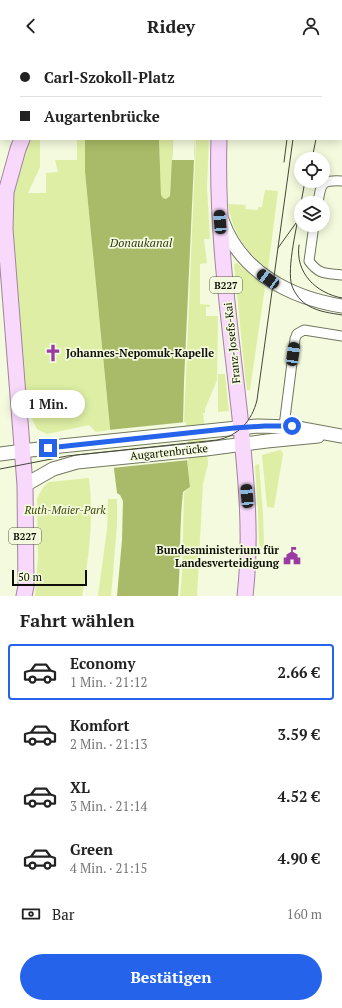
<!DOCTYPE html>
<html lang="de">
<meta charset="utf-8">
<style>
:root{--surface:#fff;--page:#f2f2f2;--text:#222;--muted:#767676;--line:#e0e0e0;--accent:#2563eb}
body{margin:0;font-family:"PT Serif",serif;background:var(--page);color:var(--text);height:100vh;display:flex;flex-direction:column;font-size:15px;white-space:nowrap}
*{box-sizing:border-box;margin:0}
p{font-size:13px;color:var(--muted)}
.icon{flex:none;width:22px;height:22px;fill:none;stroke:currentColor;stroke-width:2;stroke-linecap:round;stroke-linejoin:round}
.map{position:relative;height:544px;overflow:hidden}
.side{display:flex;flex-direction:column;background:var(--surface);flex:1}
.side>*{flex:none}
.banner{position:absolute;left:0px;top:0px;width:342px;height:88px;box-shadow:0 2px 10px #0003;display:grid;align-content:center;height:88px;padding:0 20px;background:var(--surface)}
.buttons{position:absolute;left:294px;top:100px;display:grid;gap:8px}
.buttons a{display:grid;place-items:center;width:36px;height:36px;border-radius:50%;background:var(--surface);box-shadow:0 2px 10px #0003;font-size:20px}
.scale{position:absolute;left:12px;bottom:10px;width:75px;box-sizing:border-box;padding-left:4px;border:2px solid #0d0f06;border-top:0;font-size:11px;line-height:14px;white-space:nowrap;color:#0d0f06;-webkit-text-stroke:3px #f3fadd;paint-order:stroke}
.end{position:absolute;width:18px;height:18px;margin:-9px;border:5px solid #2563eb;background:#fff;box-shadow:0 0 0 2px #fff}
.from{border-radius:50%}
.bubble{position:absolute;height:28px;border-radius:14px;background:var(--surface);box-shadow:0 2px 10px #0003;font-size:13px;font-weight:700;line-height:28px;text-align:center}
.car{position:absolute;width:12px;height:24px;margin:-12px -6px;border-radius:5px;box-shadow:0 0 3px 1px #0007;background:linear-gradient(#222 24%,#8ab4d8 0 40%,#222 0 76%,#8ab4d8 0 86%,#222 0)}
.banner b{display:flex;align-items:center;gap:14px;height:38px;font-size:15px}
.banner b+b{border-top:1px solid var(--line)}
.banner i{width:10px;height:10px;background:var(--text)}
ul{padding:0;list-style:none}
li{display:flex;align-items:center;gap:12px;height:56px;margin:0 8px 6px;padding:0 12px;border:2px solid transparent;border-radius:4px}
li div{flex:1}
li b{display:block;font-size:15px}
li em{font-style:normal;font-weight:700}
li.selected{border-color:var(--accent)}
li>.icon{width:36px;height:36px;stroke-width:1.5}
h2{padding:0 20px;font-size:18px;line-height:48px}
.pay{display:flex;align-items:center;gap:10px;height:44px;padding:0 20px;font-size:15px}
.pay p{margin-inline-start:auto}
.primary-button{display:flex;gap:8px;margin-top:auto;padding:8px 20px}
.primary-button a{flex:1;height:46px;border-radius:24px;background:var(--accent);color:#fff;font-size:16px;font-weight:700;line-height:46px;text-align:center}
header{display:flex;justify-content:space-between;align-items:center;height:52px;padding:0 20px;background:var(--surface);font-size:18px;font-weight:700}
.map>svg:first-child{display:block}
</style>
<header><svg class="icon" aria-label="back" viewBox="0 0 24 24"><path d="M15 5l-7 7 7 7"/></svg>Ridey<svg class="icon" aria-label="person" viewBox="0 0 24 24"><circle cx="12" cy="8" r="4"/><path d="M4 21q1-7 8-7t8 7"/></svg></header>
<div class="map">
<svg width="342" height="544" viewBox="0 0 342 544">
<rect width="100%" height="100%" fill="#f3fadd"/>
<g fill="#deefa5">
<polygon points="28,87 40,87 40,115 28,141 46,141 46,121 58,120 55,108 77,108 77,87 85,87 85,120 110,378 96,380 89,373 47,382 37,377 27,357 11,182 12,145"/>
<polygon points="159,87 195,87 171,122 170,144 166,147 163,146 161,144"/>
<polygon points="196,87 209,87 207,135 210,187 204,187 207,211 200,212 200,252 210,253 210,255 206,255 206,264 218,264 217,328 205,357 205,361 203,361 208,412 203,432 197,544 180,544 182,522 184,441 190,435 184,370"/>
<path d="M265 138 278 139 268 217C246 200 232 180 228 152L246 153 245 157 258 158V155H262Z"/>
<polygon points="237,211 265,235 250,338 247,338 245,323 234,212"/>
<polygon points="218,322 225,322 229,359 218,360"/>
<polygon points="280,398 282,399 283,402 274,456 267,455 262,403"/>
<polygon points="259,412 263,462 264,495 261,495 259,491 258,461 255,413"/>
<path d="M89 426C94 466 89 505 82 544H35L38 505 37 446 44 434 49 430Z"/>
<polygon points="108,447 117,447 117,473 111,544 98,544 107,477"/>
</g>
<path fill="#a9bb68" d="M85 87H159L161 143 163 146 166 147 170 144 173 87H195L184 330 183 370 190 435 183 440C179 475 181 509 178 544H117L122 488 123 449 120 443 117 441 114 417 85 120Z"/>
<g fill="#f3fadd">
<polygon points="173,87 195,87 194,108 172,108"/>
<polygon points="186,370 189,408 112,416 108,378"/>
</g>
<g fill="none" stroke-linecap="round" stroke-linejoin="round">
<g stroke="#71785e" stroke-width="11">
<g id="street">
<polyline points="341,3 341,0"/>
<polyline points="341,25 342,25"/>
<polyline points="0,38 1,38"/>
<path d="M318 151C321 131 321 128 342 129"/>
<path d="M314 173 309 209C319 223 326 221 342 223"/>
<polyline points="284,374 295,287 297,282 304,278 342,284"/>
</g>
</g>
<g stroke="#71785e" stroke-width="15">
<g id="secondary">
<path d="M222 168C240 220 291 246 342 254"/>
<polyline points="0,402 61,394 257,374 292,375 342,384"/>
<polyline points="25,433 53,417 77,410 206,397 267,389 318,384"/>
</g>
</g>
<g stroke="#a382a3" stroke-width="17">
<g id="primary">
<polyline points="52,1 52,0"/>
<polyline points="229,1 229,0"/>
<polyline points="22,87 18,97 6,140 5,177 25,433 26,534 24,544"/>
<path d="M219 87C216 180 230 273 240 365 246 425 252 484 245 544"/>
</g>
</g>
<use href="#street" stroke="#fff" stroke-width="9"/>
<use href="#secondary" stroke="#fff" stroke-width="13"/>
<use href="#primary" stroke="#f8d9fb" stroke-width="15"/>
<g stroke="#44473a" stroke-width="1">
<polyline points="278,0 279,1"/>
<polyline points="300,1 301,0"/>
<polyline points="320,1 320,0"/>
<polyline points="312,107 316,87"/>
<polyline points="284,110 287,87"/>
<path d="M301 151C298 170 286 217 292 234 295 242 301 250 309 254 319 260 331 261 342 263"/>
<polyline points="301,151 305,129"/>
<path d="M299 193C295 221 316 241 342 246"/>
<polyline points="278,196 296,171"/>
<path d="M0 417 67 404 217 388C238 384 252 369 257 348L293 87"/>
</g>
</g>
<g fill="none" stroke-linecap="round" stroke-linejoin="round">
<polyline stroke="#2563eb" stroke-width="5" points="48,396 234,376 265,374 292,374"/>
</g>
<defs>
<g id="church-bare" transform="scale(1.38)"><path d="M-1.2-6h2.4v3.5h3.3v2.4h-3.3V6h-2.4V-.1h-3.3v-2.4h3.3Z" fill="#9a3ba3" stroke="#f3fadd" stroke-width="2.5" paint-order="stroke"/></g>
<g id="civic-bare" transform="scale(1.38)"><path d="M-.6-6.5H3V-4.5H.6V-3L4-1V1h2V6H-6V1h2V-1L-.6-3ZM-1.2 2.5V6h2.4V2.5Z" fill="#9a3ba3" stroke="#f3fadd" stroke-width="2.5" paint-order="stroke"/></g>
</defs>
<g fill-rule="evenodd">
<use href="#church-bare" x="53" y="301"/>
<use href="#civic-bare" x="292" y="504"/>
</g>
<g text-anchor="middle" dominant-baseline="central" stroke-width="3.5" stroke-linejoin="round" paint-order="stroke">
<g fill="#f3fadd" stroke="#525646" stroke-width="1">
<rect x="210" y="225" width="32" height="16" rx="3"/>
<rect x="9" y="476" width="32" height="16" rx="3"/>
</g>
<g font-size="10" font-weight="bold" fill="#0d0f06">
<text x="226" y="233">B227</text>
<text x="25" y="484">B227</text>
</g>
<g font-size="11" fill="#0d0f06" stroke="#f3fadd">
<text transform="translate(232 291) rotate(-96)">Franz-Josefs-Kai</text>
<text transform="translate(169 400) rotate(-6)">Augartenbrücke</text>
</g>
<g font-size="11" font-weight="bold" fill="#0d0f06" stroke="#f3fadd" text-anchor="start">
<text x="66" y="301">Johannes-Nepomuk-Kapelle</text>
<text x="279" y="498" text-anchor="end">Bundesministerium für<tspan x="279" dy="13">Landesverteidigung</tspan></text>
</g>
<g font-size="11" font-style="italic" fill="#394302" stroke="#f3fadd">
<text x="65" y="458">Ruth-Maier-Park</text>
</g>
<g font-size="12" font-style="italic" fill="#323916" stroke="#f3fadd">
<text x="141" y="190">Donaukanal</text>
</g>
</g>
</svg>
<div class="buttons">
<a><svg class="icon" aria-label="locate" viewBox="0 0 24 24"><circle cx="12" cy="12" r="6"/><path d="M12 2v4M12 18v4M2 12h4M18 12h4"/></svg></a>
<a><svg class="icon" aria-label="layers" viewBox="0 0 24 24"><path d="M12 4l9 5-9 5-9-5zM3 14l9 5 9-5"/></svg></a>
</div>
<div class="scale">50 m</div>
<i class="end from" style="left:292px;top:374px"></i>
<i class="end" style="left:48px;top:396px"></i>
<div class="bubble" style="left:11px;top:338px;width:74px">1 Min.</div>
<i class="car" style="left:220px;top:170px;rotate:356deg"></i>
<i class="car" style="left:268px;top:227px;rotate:306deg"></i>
<i class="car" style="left:293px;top:302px;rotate:8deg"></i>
<i class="car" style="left:247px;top:444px;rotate:355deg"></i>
<div class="banner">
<b><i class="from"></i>Carl-Szokoll-Platz</b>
<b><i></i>Augartenbrücke</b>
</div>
</div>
<section class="side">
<h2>Fahrt wählen</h2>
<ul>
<li class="selected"><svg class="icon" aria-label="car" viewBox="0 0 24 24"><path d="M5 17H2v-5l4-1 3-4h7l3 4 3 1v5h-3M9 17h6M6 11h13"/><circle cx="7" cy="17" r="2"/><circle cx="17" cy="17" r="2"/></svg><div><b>Economy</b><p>1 Min. · 21:12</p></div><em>2.66 €</em></li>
<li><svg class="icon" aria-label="car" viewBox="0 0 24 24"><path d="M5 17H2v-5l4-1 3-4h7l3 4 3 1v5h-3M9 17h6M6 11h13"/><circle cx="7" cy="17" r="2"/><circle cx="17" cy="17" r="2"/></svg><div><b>Komfort</b><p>2 Min. · 21:13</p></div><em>3.59 €</em></li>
<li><svg class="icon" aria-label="car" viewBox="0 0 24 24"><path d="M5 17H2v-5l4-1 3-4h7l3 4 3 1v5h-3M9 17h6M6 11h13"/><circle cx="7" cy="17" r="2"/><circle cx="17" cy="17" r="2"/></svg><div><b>XL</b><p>3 Min. · 21:14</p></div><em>4.52 €</em></li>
<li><svg class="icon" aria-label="car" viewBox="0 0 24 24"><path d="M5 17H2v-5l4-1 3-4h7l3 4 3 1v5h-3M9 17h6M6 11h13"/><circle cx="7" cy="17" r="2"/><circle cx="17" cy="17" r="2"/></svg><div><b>Green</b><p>4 Min. · 21:15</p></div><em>4.90 €</em></li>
</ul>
<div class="pay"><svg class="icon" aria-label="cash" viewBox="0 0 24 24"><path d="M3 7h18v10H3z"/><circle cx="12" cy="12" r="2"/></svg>Bar<p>160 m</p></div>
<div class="primary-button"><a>Bestätigen</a></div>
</section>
